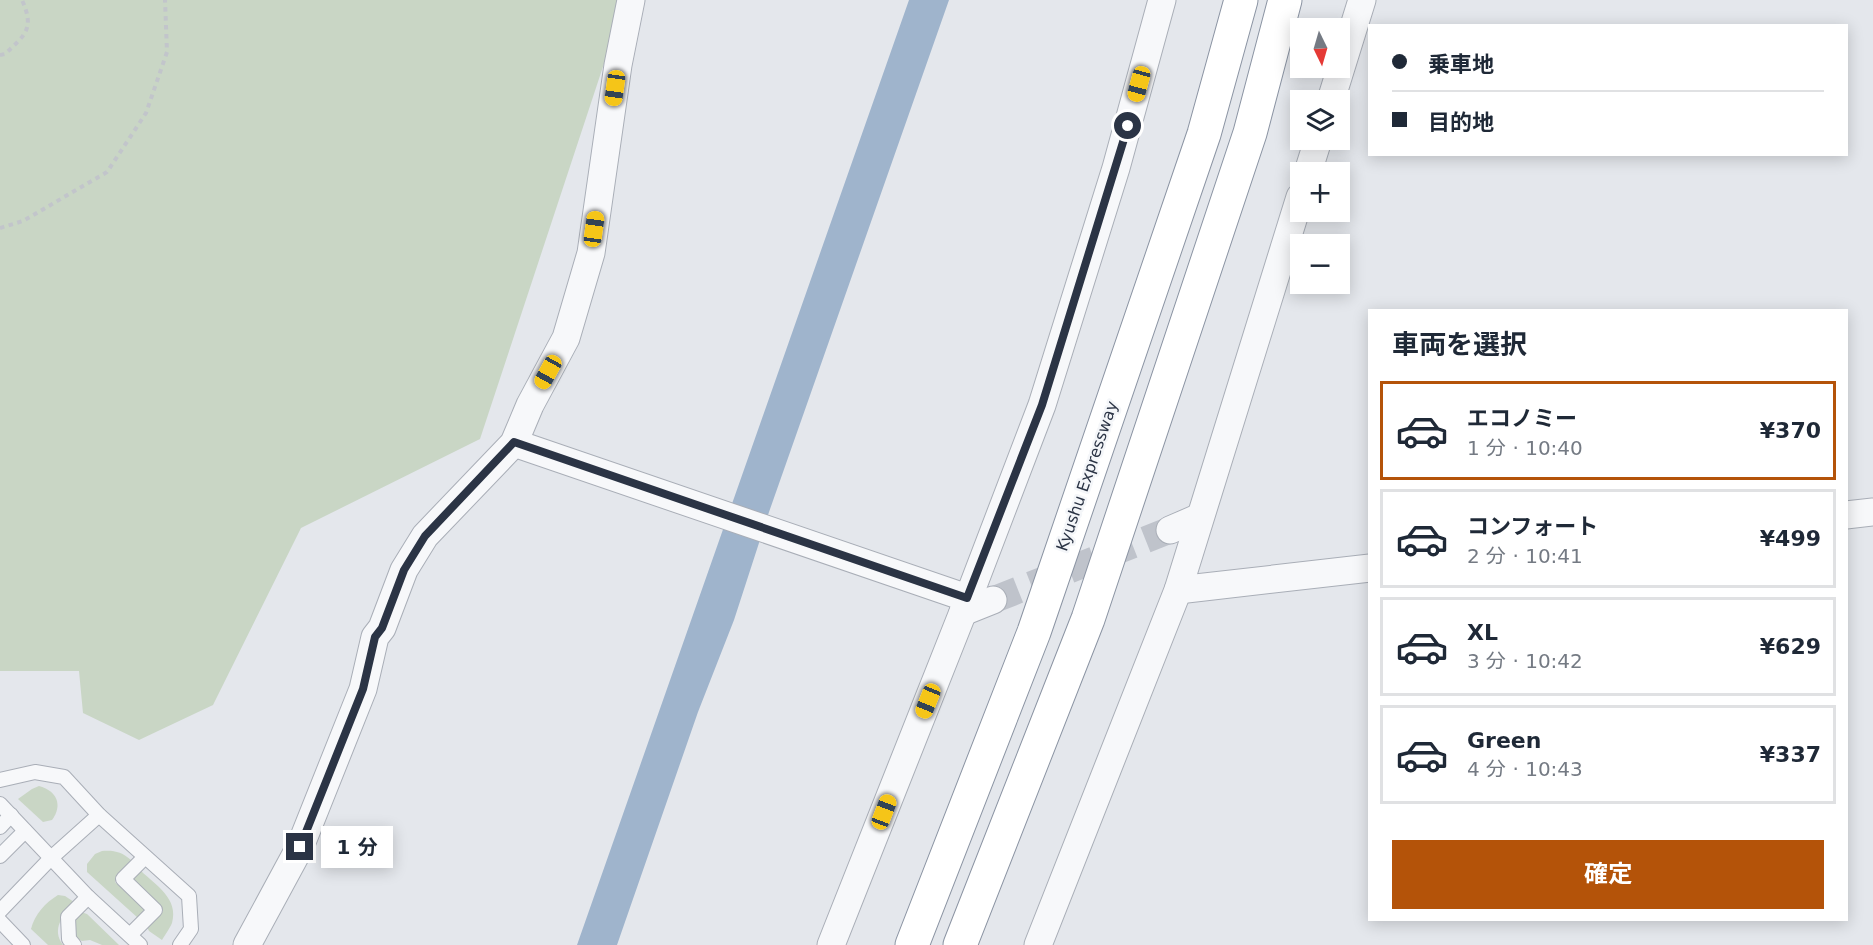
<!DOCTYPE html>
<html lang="ja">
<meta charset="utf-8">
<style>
:root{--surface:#fff;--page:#f6f6f7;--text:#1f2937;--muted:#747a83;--line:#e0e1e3;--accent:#b45309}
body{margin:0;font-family:"DejaVu Sans","Noto Sans JP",sans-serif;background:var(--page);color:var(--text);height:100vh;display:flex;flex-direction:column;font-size:22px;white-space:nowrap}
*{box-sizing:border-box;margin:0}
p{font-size:20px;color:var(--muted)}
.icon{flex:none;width:33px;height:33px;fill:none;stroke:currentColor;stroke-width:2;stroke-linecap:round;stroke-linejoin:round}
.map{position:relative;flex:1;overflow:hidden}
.drawer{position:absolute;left:1368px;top:309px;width:480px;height:612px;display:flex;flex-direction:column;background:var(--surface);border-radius:0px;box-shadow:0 3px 15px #0003}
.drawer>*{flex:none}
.guide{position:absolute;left:1368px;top:24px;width:480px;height:132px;border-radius:0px;box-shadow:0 3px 15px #0003;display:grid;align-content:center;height:132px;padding:0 24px;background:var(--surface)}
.needle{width:39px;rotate:175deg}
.buttons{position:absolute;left:1290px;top:18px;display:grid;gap:12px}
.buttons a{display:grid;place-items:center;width:60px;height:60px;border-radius:0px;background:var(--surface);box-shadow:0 3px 15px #0003;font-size:30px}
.end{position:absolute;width:27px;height:27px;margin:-14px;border:8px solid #2b3445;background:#fff;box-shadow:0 0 0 3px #fff}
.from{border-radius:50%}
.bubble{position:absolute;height:42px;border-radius:0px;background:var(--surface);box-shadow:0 3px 15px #0003;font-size:20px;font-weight:700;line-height:42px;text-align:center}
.car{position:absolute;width:18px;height:36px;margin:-18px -9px;border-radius:8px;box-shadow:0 0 4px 2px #0007;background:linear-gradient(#f5c518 24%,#345 0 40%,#f5c518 0 76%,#345 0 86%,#f5c518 0)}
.guide b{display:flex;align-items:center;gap:21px;height:57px;font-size:22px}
.guide b+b{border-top:2px solid var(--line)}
.guide i{width:15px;height:15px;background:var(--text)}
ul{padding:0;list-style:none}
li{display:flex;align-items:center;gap:18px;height:99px;margin:0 12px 9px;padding:0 12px;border:3px solid var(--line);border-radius:0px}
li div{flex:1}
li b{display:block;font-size:22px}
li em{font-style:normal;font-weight:700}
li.on{border-color:var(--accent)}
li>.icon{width:54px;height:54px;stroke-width:1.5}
h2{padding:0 24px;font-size:27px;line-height:72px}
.cta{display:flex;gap:12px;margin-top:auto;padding:12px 24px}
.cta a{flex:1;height:69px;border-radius:0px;background:var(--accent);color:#fff;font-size:24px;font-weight:700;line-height:69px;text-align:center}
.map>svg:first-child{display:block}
</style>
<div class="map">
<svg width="1873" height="945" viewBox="0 0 1873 945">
<rect width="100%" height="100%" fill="#e4e7ec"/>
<g fill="#c9d6c5">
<polygon points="0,0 625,0 480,439 301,528 213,705 139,740 83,713 79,671 0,671"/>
<path d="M39 786C57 791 63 805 52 820L43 822 18 799 32 789Z"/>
<path d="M102 851C114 850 122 852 131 860L115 882 145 910 138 918 87 872V864L95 854Z"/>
<path d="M141 871C156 885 179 899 172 923 170 928 165 935 162 940L149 931 147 927 163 911 132 879Z"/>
<path d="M58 895 65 896 74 902C63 915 51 929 63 945H48L31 929C35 914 45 903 58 895Z"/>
<polygon points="81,912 87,914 119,945 102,945 90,940 82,941 74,937 73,921"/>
</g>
<polygon fill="#9fb4cc" points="909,0 949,0 769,512 734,620 698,712 617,945 577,945"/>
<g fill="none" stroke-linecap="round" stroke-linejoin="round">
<polyline stroke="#bfc3cb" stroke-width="27" stroke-dasharray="27 14" stroke-linecap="butt" points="993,600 1170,530"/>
<g stroke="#a9aeb7" stroke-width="16">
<g id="lane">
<polyline points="0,780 35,772 64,777 99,815 189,896 191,929 180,945"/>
<polyline points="0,804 88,897 140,945"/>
<polyline points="0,827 11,815"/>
<polyline points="0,856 25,831"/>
<polyline points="0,911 51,858 99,815"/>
<polyline points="0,921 23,945"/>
<polyline points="130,935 155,910 123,879 145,857"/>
<polyline points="74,945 69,939 68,917 88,897"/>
</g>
</g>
<g stroke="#a9aeb7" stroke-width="29">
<g id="street">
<polyline points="1331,100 1362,0"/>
<polyline points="1308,172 1318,140"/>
<polyline points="514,443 967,598"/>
<polyline points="1846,515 1873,512"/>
<polyline points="1170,530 1200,517"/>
<polyline points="1178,590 1370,568"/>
<polyline points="963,612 993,600"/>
<polyline points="247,945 300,847 363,689 375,637 382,628 404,570 425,536 514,443 530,405 566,338 591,253 618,65 631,0"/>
<polyline points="831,945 963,612 1042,405 1116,168 1162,0"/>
<polyline points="1038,945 1178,590 1300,197"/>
</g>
</g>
<g stroke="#8b94a3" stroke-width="35">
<g id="highway">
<polyline points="912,945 1034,632 1204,134 1241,0"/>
<polyline points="960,945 1088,619 1250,133 1285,0"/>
</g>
</g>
<g stroke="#c2c5cb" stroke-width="4" stroke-dasharray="4.5 4.5" stroke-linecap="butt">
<path d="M0 55 5 54C25 35 35 29 22 0"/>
<polyline points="0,228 23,221 107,172 146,113 167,52 165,0"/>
</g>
<use href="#lane" stroke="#f7f8fa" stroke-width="14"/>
<use href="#street" stroke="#f7f8fa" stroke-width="27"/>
<use href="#highway" stroke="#fff" stroke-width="33"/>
</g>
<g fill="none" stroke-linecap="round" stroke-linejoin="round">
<polyline stroke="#2b3445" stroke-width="8" points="300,847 363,689 375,637 382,628 404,570 425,536 514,442 967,598 1042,405 1128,126"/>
</g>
<g text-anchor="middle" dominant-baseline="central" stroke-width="5" stroke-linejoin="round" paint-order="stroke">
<g font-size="16" fill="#2b3445" stroke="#f4f6f9">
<text transform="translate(1087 476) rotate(-71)">Kyushu Expressway</text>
</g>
</g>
</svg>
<div class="buttons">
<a><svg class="needle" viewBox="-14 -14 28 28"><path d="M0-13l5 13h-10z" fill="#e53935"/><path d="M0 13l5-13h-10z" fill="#747a83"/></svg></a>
<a><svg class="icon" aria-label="layers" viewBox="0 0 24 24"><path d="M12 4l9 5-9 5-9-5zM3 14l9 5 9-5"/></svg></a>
<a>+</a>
<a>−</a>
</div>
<i class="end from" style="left:1128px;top:126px"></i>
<i class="end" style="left:300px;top:847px"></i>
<div class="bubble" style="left:321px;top:826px;width:72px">1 分</div>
<i class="car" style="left:1139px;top:84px;rotate:195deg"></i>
<i class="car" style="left:615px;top:88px;rotate:188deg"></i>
<i class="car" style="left:594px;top:229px;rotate:8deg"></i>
<i class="car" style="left:548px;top:372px;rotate:209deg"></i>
<i class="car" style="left:928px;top:701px;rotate:202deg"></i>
<i class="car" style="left:884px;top:812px;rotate:21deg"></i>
<div class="guide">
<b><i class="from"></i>乗車地</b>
<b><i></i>目的地</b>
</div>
<section class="drawer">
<h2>車両を選択</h2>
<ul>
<li class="on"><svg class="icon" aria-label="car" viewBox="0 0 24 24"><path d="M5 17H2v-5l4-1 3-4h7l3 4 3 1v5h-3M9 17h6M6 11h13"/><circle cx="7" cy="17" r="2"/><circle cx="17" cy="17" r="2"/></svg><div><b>エコノミー</b><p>1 分 · 10:40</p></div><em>¥370</em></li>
<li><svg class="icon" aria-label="car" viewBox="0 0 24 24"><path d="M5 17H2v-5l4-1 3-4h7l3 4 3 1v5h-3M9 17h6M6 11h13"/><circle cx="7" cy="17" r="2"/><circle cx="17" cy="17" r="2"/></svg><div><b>コンフォート</b><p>2 分 · 10:41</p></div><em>¥499</em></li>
<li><svg class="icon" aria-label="car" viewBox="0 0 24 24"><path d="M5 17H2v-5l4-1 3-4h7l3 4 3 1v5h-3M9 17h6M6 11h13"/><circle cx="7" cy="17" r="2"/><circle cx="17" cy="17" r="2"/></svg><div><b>XL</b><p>3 分 · 10:42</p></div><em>¥629</em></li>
<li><svg class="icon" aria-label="car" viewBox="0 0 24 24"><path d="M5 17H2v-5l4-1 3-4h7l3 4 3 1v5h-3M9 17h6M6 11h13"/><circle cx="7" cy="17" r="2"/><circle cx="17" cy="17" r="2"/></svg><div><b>Green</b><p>4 分 · 10:43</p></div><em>¥337</em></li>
</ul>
<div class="cta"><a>確定</a></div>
</section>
</div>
